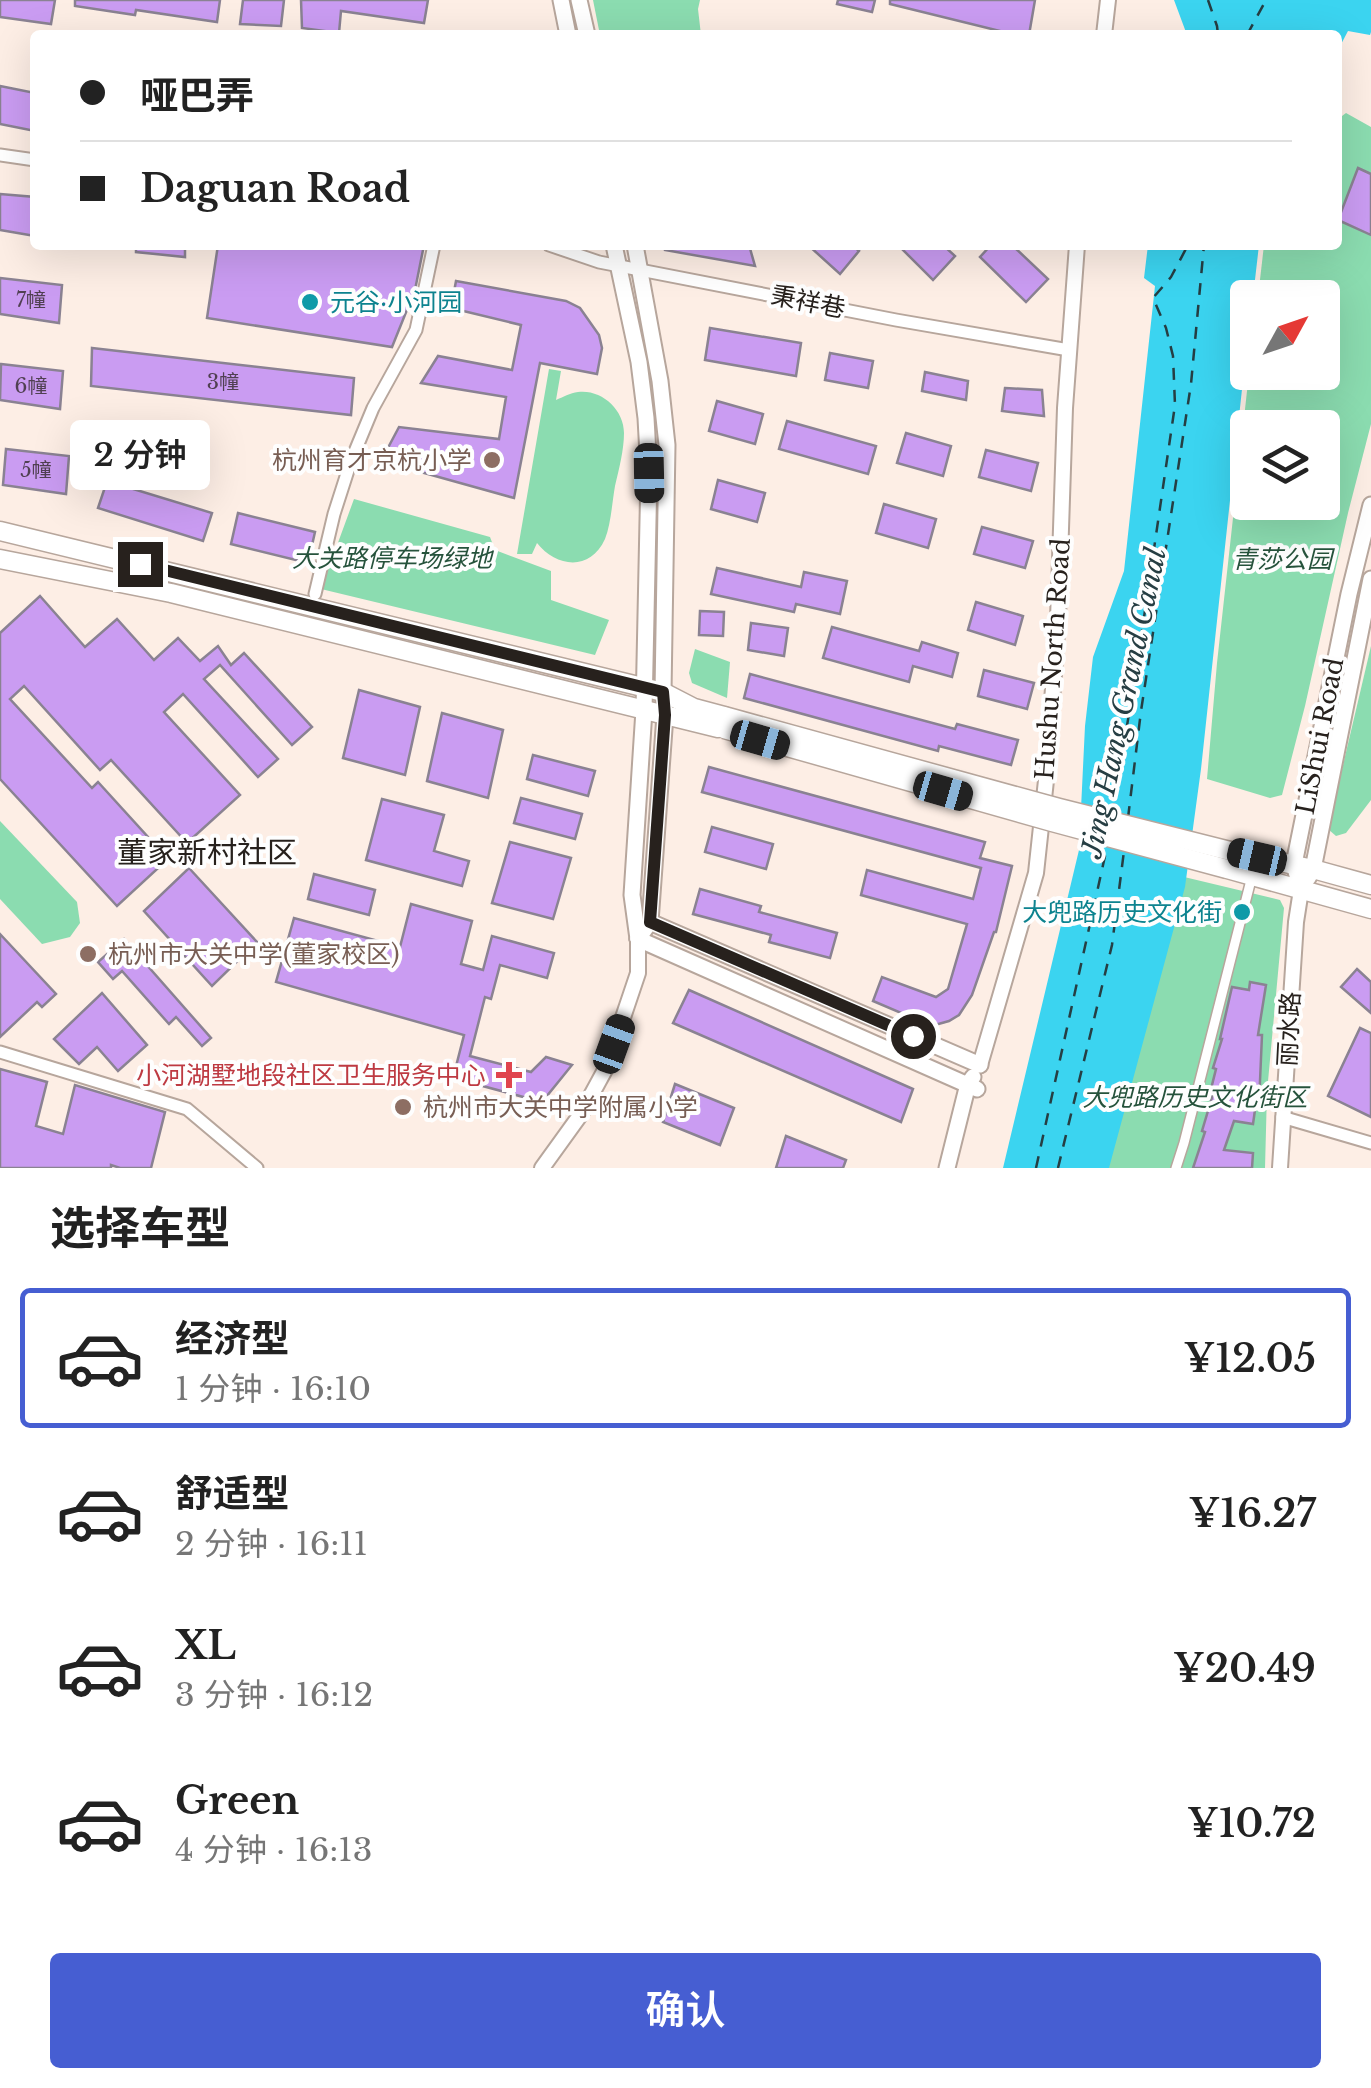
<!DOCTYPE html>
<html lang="zh">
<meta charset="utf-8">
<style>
:root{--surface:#fff;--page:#f6f6f6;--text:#222;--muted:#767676;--line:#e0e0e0;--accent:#465ed2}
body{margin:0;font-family:"Libre Baskerville","Noto Sans SC",serif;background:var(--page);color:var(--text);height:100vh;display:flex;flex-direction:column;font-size:38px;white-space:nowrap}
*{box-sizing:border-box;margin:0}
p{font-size:32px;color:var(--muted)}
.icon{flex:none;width:55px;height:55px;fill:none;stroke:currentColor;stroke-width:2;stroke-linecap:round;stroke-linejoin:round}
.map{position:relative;height:1168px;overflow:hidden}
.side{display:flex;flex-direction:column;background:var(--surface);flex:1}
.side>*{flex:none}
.guide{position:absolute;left:30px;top:30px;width:1312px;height:220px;border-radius:10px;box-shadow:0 10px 40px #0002;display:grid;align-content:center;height:220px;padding:0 50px;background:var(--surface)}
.needle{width:65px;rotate:50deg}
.buttons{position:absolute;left:1230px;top:280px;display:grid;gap:20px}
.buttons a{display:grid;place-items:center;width:110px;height:110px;border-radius:10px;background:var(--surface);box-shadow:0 10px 40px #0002;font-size:50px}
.end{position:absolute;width:45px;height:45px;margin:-22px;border:12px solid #27211d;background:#fff;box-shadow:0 0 0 5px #fff}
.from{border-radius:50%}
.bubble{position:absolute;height:70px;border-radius:10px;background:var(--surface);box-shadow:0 10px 40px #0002;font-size:32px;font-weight:600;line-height:70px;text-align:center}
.car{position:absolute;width:30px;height:60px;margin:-30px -15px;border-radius:12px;box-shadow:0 0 8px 2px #0007;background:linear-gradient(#222 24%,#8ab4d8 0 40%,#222 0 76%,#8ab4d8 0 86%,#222 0)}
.guide b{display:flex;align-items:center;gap:35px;height:95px;font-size:38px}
.guide b+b{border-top:2px solid var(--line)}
.guide i{width:25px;height:25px;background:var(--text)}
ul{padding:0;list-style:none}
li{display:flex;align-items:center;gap:30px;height:140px;margin:0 20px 15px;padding:0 30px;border:5px solid transparent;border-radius:10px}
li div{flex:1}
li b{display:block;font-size:38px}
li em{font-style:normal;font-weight:600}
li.on{border-color:var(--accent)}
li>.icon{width:90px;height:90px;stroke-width:1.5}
h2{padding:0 50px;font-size:45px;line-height:120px}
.primary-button{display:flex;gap:20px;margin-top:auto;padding:20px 50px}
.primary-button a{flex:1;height:115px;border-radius:10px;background:var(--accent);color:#fff;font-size:40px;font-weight:600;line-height:115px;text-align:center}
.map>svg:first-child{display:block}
</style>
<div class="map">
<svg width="1371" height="1168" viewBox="0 0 1371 1168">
<rect width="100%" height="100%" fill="#fdeee5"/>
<g fill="#8bdcb0" fill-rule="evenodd">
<polygon points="593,0 700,0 698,9 701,35 600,35"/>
<path d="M1346 113 1371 127V424L1348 513 1305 706 1282 795 1270 798 1207 779 1217 663 1249 373 1322 372V298L1258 297 1264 245H1338V119ZM1248 428H1322V502H1248Z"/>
<path d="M549 369 561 371 556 400C563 397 570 393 578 392 601 389 624 409 624 433 624 450 619 469 615 486 612 503 611 524 605 539 590 572 556 567 537 543L532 554H517Z"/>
<polygon points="354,499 490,537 495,550 551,571 551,600 609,620 595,655 321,589"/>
<polygon points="1371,646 1371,800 1346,833 1336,836 1328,829"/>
<polygon points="695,649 730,662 727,698 692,683 689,673"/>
<polygon points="0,821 77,902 80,923 70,937 42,944 0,899"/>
<polygon points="1180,876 1280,900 1284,908 1267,1092 1265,1168 1102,1168"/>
</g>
<g fill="#3bd4f0">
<polygon points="1174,0 1371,0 1371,32 1370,35 1348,31 1338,50 1338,35 1187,35"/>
<polygon points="1148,245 1259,245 1253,297 1248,298 1247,343 1201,769 1185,887 1109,1168 1003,1168 1079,850 1085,726 1093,657 1124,571 1155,286 1144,278"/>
</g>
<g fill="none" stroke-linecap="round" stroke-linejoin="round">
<g stroke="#263e43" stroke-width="2.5" stroke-dasharray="12 10" stroke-linecap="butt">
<polyline points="1208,0 1217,26 1218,35"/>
<polyline points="1247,35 1266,0"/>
<polyline points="1112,815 1136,672 1175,405 1173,356 1166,328 1153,298 1171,277 1188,245"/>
<polyline points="1128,818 1141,711 1191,384 1204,245"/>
<polyline points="1036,1168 1107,847"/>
<polyline points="1058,1168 1112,945 1124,851"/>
</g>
</g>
<g fill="#ca9cf2" stroke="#8a8292" stroke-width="2.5">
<polygon points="0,0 55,0 51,24 0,17"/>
<polygon points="75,0 220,0 217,22 136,10 135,15 75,6"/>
<polygon points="243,0 284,0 281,26 240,24"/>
<polygon points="301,0 428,0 424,23 341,11 339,33 302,28"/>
<polygon points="838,0 875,0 872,12 837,4"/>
<polygon points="890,0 1035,0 1029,35 1016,35 890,4"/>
<polygon points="0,86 35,93 35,131 0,124"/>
<polygon points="1358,168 1371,174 1371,235 1338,220"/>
<polygon points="0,194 35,197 35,236 0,230"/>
<polygon points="136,245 185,245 185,257 136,252"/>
<polygon points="218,245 424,245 415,290 392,347 207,318"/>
<polygon points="665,245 749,245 755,266 665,250"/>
<polygon points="808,245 852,245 859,251 840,274"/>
<polygon points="898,245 943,245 955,256 933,280"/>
<polygon points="991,245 1012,245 1048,279 1026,302 980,257"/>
<polygon points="0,278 62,285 59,323 0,314"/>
<polygon points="456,281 566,301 580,308 599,335 602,348 597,374 540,363 514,498 381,461 399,427 499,439 506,397 421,383 438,356 512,370 521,325 451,308"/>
<polygon points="710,328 801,343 796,376 705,360"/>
<polygon points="92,348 354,378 351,415 91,386"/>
<polygon points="830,353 873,361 868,388 825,380"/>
<polygon points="1,364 63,371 60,409 0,400"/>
<polygon points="925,372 968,381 966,400 922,391"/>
<polygon points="1005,388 1042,390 1044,416 1002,411"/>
<polygon points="717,401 763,414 755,444 709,431"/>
<polygon points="787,421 876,446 868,474 779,449"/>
<polygon points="906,433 951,446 943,476 897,463"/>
<polygon points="6,449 69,456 66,494 3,485"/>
<polygon points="986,450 1038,463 1031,491 979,477"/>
<polygon points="718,480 765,493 757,522 711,509"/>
<polygon points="107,481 212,513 203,541 98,508"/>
<polygon points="884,504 936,519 928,548 876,533"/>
<polygon points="238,513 315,532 308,563 231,544"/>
<polygon points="982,527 1033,541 1025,568 974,554"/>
<polygon points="717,568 801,587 804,572 847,581 840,614 796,604 794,612 711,594"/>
<polygon points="40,596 85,647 117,619 154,660 178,638 200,661 218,646 231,665 244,653 312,727 292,745 220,665 204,679 278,759 258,777 183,694 164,712 240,795 187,843 111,760 100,770 24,686 10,699 92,788 98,782 168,859 117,906 0,779 0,633"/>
<polygon points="976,602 1023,616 1015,645 968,630"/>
<polygon points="700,611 724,612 723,636 699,635"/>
<polygon points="751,623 788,628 784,656 748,650"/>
<polygon points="832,627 919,651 922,642 958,653 952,677 913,666 909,682 823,658"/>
<polygon points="984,670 1034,683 1027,709 978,696"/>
<polygon points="750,674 955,729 957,724 1018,740 1011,765 939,746 938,751 744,698"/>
<polygon points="359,690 420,707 405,775 343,758"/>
<polygon points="442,713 503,730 488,798 427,781"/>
<polygon points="533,755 595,771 588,796 527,779"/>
<polygon points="709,767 985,842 980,858 1012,866 996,932 994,932 972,995 959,1015 949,1021 935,1025 927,1024 873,1001 882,977 936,997 948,989 967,924 861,895 867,870 973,899 981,868 702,792"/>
<polygon points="521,798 582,814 575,839 514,823"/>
<polygon points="382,799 444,815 434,851 469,861 462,886 366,860"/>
<polygon points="712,827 773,844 766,869 705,852"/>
<polygon points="510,842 571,858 553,919 492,903"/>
<polygon points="189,868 257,942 212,986 144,911"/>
<polygon points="314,874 375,890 369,915 308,899"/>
<polygon points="700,889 761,906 759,912 837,933 830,958 769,942 771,935 693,914"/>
<polygon points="411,904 472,921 461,964 483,970 492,936 554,953 547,978 500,965 491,999 485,997 470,1056 531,1072 546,1057 572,1065 542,1102 453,1078 464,1035 276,982 294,918 400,947"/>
<polygon points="0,934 56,994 42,1007 37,1002 0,1037"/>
<polygon points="124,939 211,1038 202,1046 176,1017 169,1024 122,971 113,979 98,962"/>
<polygon points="1357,969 1371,982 1371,1013 1341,987"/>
<polygon points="1250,982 1266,985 1258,1035 1262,1035 1259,1104 1256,1103 1253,1124 1234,1121 1224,1150 1253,1153 1252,1168 1193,1168 1205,1132 1202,1131 1213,1094 1210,1093 1216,1069 1213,1068 1222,1039 1220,1039 1232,987 1249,990"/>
<polygon points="689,990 913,1089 901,1122 673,1023"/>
<polygon points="102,993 147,1045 118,1071 97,1047 79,1064 54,1039"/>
<polygon points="1360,1028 1371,1033 1371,1117 1328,1096"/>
<polygon points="0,1069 47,1082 36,1126 63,1134 75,1085 165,1112 151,1168 120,1168 111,1165 111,1168 0,1168"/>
<polygon points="675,1084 734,1108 720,1145 663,1122"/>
<polygon points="786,1136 846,1160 843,1168 776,1168"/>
</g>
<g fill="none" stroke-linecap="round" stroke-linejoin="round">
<g stroke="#b7a69c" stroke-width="12">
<polyline id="pedestrian" points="1176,1168 1184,1143 1252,876"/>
</g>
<g stroke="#b7a69c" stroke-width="15">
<g id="minor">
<polyline points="0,155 35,160"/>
<polyline points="549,245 599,262 896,320 1069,350"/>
<polyline points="315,594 334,514 351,461 373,408 416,330 434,245"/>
<polyline points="0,1052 187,1109 257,1168"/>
<polyline points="1282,1117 1371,1143"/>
</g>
</g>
<g stroke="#b7a69c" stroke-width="18">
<g id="tertiary">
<polyline points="1104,35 1108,0"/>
<polyline points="980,1065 1036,873 1047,771 1058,619 1065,408 1077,245"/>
<polyline points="542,1168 581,1114 606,1068 638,973 638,939"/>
<polyline points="1280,1168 1296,922 1301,890"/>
</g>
</g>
<g stroke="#b7a69c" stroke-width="19">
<g id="secondary">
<polyline points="561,0 568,35"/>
<polyline points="579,0 587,35"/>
<polyline points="614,245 639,362 646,418 649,473 644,710 632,895 638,939"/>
<polyline points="635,245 660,381 667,445 663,692 665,715 650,922 638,939"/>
<polyline points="1308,878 1313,869 1371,579"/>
<polyline points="1301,890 1294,864 1349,594 1371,505"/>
<polyline points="650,922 980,1065"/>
<polyline points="638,939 977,1089"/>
<polyline points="947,1168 968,1084 973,1077"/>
</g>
</g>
<g stroke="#b7a69c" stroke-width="21">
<g id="primary">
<polyline points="0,531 663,692 694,708 724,716"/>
<polyline points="0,559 171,593 718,728"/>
<polyline points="1230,851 1313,869 1371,885"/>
<polyline points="1227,869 1371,909"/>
</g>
</g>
<use href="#pedestrian" stroke="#fff" stroke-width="9"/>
<use href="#minor" stroke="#fff" stroke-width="11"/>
<use href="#tertiary" stroke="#fff" stroke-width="14"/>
<use href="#secondary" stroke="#fff" stroke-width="15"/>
<use href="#primary" stroke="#fff" stroke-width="18"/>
<g stroke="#b7a69c" stroke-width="21" stroke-linecap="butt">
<g id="primary-bridge">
<polyline points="724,716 1059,808 1230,851"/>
<polyline points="724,729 1052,822 1227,869"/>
</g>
</g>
<use href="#primary-bridge" stroke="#fff" stroke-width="18"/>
</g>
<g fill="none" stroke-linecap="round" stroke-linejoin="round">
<polyline stroke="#27211d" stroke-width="12" points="140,564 663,692 665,715 650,922 913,1036"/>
</g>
<g fill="#0f9aa8" stroke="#fefefe" stroke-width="4">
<circle cx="310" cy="302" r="10"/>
<circle cx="1242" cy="912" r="10"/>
</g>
<g fill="#8d6e63" stroke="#fefefe" stroke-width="4">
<circle cx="492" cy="460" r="10"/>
<circle cx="88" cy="954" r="10"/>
<circle cx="403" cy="1107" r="10"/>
</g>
<path fill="#e0444e" stroke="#fefefe" stroke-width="4" d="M504 1060h10v10h10v10h-10v10h-10v-10h-10v-10h10z"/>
<g text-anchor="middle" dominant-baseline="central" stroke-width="8" stroke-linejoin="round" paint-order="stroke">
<g font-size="20" fill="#504052">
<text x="31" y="300">7幢</text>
<text x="223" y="382">3幢</text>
<text x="31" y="386">6幢</text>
<text x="36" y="470">5幢</text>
</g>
<g font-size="25" fill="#0d838f" stroke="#fefefe" text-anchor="start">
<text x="330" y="302">元谷·小河园</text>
<text x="1222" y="912" text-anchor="end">大兜路历史文化街</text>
</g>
<g font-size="25" fill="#27211d" stroke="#fefefe">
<text transform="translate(808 302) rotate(11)">秉祥巷</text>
<text transform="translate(1053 659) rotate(-86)">Hushu North Road</text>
<text transform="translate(1320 736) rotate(-79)">LiShui Road</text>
<text transform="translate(1289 1029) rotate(-87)">丽水路</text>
</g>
<g font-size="25" fill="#785e54" stroke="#fefefe" text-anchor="start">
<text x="472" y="460" text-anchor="end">杭州育才京杭小学</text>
<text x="108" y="954">杭州市大关中学(董家校区)</text>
<text x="423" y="1107">杭州市大关中学附属小学</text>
</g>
<g font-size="25" font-style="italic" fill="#26533c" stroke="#fefefe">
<text x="392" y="558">大关路停车场绿地</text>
<text x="1282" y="559">青莎公园</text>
<text x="1195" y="1097">大兜路历史文化街区</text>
</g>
<g font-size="25" fill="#be3a42" stroke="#fefefe" text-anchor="end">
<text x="486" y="1075">小河湖墅地段社区卫生服务中心</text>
</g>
<g font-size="28" font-style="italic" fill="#263e43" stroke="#fefefe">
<text transform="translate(1124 703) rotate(-78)">Jing Hang Grand Canal</text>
</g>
<g font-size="30" fill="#27211d" stroke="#fefefe">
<text x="207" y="852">董家新村社区</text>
</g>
</g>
</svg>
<div class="buttons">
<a><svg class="needle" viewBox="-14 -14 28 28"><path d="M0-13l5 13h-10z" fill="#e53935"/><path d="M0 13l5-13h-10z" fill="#767676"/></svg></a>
<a><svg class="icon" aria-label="layers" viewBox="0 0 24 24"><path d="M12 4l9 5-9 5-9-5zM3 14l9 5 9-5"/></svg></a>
</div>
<i class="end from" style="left:913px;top:1036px"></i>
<i class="end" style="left:140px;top:564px"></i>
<div class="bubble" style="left:70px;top:420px;width:140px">2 分钟</div>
<i class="car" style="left:649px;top:473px;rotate:179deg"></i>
<i class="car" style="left:760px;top:740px;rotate:106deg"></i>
<i class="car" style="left:943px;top:791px;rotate:106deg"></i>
<i class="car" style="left:1257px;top:857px;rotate:283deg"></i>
<i class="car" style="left:614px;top:1044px;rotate:20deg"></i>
<div class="guide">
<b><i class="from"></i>哑巴弄</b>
<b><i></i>Daguan Road</b>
</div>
</div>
<section class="side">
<h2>选择车型</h2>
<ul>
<li class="on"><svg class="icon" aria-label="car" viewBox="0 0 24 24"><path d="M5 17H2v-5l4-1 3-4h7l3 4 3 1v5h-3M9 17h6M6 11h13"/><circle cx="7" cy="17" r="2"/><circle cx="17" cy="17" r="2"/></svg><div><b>经济型</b><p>1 分钟 · 16:10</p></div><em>¥12.05</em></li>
<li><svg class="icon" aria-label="car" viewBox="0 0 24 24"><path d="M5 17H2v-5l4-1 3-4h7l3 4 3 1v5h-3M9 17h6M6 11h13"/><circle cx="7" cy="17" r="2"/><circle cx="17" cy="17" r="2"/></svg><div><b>舒适型</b><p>2 分钟 · 16:11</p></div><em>¥16.27</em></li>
<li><svg class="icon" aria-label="car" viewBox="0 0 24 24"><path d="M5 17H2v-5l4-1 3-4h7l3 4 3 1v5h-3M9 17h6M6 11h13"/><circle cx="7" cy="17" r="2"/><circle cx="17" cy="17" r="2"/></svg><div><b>XL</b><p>3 分钟 · 16:12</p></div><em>¥20.49</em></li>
<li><svg class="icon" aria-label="car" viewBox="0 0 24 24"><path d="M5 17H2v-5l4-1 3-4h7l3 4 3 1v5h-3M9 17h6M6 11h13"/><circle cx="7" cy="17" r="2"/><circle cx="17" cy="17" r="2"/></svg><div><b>Green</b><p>4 分钟 · 16:13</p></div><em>¥10.72</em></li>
</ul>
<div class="primary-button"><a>确认</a></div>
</section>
